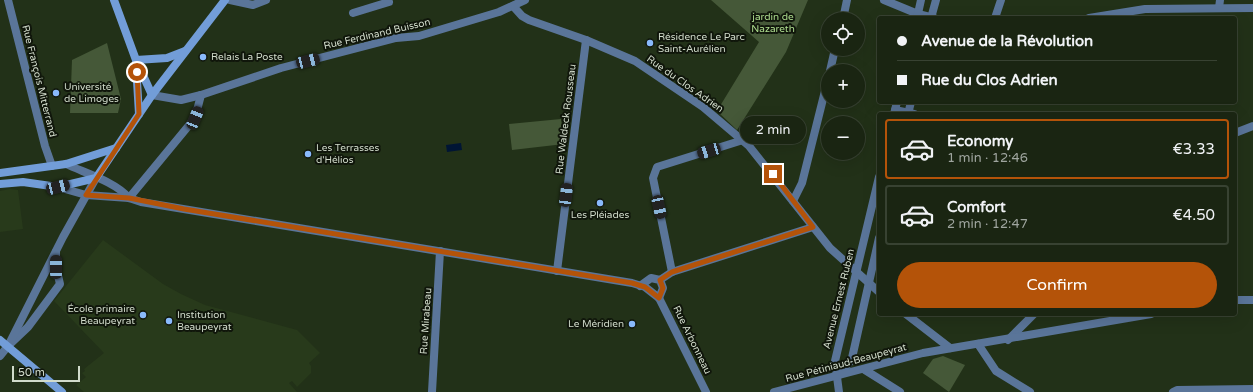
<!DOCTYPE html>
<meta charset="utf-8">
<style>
:root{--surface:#1a2512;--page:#232d1b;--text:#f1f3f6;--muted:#9fa59f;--line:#384232;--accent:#b45309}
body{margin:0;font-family:"Varela Round",sans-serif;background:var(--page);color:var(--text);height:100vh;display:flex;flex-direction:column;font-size:15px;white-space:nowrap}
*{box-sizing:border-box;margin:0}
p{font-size:13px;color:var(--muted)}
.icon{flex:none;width:22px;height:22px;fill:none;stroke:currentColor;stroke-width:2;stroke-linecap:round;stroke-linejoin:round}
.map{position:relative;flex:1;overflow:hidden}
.drawer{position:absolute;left:877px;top:112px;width:360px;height:204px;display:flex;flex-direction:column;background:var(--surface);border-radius:4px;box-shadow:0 4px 16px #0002,0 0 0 1px var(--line)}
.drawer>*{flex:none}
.top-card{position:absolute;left:877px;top:16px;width:360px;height:88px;border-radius:4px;box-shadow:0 4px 16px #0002,0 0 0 1px var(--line);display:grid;align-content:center;height:88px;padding:0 20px;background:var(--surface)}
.buttons{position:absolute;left:821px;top:12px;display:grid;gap:8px}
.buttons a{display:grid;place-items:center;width:44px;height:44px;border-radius:50%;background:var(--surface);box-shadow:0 4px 16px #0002,0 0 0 1px var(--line);font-size:20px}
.scale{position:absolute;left:12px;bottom:10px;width:68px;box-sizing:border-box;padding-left:4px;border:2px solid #d1dbcb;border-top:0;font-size:11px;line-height:14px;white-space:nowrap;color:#d1dbcb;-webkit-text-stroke:3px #10160b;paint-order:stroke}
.end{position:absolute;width:18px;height:18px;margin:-9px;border:5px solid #b45309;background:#fff;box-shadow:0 0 0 2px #fff}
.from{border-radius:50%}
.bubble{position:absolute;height:28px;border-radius:14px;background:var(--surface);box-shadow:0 4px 16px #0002,0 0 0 1px var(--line);font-size:13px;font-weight:600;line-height:28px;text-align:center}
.car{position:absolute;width:12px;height:24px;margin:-12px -6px;border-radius:5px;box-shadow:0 0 3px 1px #0007;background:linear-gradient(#222 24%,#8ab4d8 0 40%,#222 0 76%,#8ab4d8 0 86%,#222 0)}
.top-card b{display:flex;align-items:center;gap:14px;height:38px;font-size:15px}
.top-card b+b{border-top:1px solid var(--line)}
.top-card i{width:10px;height:10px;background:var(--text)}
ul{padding:7px 0 0;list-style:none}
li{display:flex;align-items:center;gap:12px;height:60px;margin:0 8px 6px;padding:0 12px;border:2px solid var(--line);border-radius:4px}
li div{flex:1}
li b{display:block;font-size:15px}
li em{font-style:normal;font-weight:600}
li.current{border-color:var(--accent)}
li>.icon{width:36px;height:36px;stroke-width:1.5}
.cta{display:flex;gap:8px;margin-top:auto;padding:8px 20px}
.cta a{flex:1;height:46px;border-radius:24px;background:var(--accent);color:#fff;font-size:16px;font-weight:600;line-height:46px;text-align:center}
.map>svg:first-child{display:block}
</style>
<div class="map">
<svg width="1253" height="392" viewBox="0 0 1253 392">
<rect width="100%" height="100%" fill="#223118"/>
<g fill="#283a1b">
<polygon points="10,189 18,190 23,229 0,232 0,191"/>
<polygon points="103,240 163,284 181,294 205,305 297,330 320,353 309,363 311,366 311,373 297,387 292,381 289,383 297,392 84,392 76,385 86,377 82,373 85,371 84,369 104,353 54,301"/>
</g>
<g fill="#455838">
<polygon points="711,0 808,0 786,52 737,130 717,111 759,42"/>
<polygon points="107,43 121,99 118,113 70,113 72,60"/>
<polygon points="561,119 564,144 512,150 509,124"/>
<polygon points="943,356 965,365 949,392 923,373 933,359"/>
</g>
<polygon fill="#001534" points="461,143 462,150 447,152 446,145"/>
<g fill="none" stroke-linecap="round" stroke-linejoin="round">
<g stroke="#5a7599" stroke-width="8">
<polyline points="8,0 45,146 52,166"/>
<polyline points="230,0 253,5 266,0"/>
<polyline points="884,0 918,14 934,18"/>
<polyline points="513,6 522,16 529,20 586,40 635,61 703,107 749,146 830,248 879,292"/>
<polyline points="1219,8 1220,0"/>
<polyline points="353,13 389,2 388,0"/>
<polyline points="995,18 1001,0"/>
<polyline points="1089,18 1145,9 1253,8"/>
<polyline points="843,19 847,0"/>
<polyline points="830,71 835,49"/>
<polyline points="152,95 181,100 201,95 281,68 396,38 419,36 499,12 525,0"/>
<polyline points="895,110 914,114"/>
<path d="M66 164C85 173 116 182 129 198"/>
<polyline points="58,187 86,195 129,198 141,202 632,283 645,287 659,298 706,392"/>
<polyline points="129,198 195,118 201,95"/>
<polyline points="793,201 802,183 828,79"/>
<polyline points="557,271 586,40"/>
<polyline points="672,272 653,178 657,167 743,140"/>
<polyline points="660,280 672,272 813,227"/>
<polyline points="640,286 651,278 660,280 663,288 659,298"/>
<polyline points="906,314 950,348"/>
<polyline points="10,344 28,327 60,284 56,267 56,252"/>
<polyline points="978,344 996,371 1030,392"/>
<polyline points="0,356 8,346 63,237 96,178"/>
<polyline points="865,370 900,392"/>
<polyline points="837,377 839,392"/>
<polyline points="432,392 440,251"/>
<polyline points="1173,392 1177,390 1253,389"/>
</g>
<g stroke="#5a7599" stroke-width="8">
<polyline points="917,18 921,0"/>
<polyline points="931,18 936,0"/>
<polyline points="894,114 897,102"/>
<polyline points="908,114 911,102"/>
<polyline points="1235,133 1253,126"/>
<polyline points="1235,300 1253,300"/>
<polyline points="1008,340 1034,314"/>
<polyline points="838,376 849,363 852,358 879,238"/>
<polyline points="837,377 835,361 879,177"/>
<polyline points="774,392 923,353 1151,314"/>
</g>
<g stroke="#729dd8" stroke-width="8">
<polyline points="114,0 136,60 152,95"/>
<polyline points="136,60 167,58 185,51"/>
<polyline points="136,65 139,114"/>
<polyline points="0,173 66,164 116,148"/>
<polyline points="0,184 23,182 58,187 96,178 152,95 225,0"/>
<polyline points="0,340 62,392"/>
</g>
</g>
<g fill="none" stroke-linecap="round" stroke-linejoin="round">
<polyline stroke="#b45309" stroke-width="5" points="137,72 139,114 86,195 129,198 184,209 632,283 645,287 659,298 663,288 660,280 672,272 813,227 773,174"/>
</g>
<g fill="#89bafc" stroke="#10160b" stroke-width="1.5">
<circle cx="650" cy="43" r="4"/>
<circle cx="203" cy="57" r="4"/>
<circle cx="56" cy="93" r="4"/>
<circle cx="308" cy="154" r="4"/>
<circle cx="600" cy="203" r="4"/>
<circle cx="143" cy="315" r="4"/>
<circle cx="169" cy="321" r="4"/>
<circle cx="632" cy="324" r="4"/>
</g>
<g text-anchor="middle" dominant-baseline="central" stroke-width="4" stroke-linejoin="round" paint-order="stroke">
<g font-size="10" fill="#aedd8f" stroke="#10160b">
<text x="773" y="17">jardin de<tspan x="773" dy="12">Nazareth</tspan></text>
</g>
<g font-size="10" fill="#d1dbcb" stroke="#10160b">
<text transform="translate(377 34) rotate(-13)">Rue Ferdinand Buisson</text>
<text transform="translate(39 81) rotate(76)">Rue François Mitterrand</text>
<text transform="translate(685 84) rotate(35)">Rue du Clos Adrien</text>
<text transform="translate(566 119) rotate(-83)">Rue Waldeck Rousseau</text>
<text transform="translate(839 299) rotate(-76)">Avenue Ernest Ruben</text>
<text transform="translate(426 321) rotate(-86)">Rue Mirabeau</text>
<text transform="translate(692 340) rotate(64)">Rue Arbonneau</text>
<text transform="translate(846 363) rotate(-15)">Rue Pétiniaud-Beaupeyrat</text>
</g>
<g font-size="10" fill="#d1dbcb" stroke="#10160b" text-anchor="start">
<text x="658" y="37">Résidence Le Parc<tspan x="658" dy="12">Saint-Aurélien</tspan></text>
<text x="211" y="57">Relais La Poste</text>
<text x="64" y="87">Université<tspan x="64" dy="12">de Limoges</tspan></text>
<text x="316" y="148">Les Terrasses<tspan x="316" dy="12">d'Hélios</tspan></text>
<text x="600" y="215" text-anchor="middle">Les Pléiades</text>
<text x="135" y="309" text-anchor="end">École primaire<tspan x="135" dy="12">Beaupeyrat</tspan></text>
<text x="177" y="315">Institution<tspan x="177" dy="12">Beaupeyrat</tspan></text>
<text x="624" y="324" text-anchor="end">Le Méridien</text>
</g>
</g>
</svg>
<div class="buttons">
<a><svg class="icon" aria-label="locate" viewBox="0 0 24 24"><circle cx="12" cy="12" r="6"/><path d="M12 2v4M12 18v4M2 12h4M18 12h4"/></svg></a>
<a>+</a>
<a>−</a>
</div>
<div class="scale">50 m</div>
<i class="end from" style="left:137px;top:72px"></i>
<i class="end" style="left:773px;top:174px"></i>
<div class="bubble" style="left:740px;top:116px;width:66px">2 min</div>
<i class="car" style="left:308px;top:61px;rotate:76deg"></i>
<i class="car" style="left:195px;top:118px;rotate:22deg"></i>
<i class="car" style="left:709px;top:151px;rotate:253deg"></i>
<i class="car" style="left:58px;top:187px;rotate:76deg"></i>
<i class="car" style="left:566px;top:195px;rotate:7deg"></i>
<i class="car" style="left:659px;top:207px;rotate:168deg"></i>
<i class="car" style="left:56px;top:267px;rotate:0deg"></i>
<div class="top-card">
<b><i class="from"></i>Avenue de la Révolution</b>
<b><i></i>Rue du Clos Adrien</b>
</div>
<section class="drawer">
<ul>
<li class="current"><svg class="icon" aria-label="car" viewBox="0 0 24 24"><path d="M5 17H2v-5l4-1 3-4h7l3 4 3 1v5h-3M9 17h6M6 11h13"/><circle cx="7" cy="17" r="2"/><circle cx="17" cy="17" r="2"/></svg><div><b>Economy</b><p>1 min · 12:46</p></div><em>€3.33</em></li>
<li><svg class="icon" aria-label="car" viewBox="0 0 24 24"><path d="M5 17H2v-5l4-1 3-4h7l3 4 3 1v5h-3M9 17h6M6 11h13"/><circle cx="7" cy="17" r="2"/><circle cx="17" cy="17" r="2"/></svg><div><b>Comfort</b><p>2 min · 12:47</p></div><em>€4.50</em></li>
</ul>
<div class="cta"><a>Confirm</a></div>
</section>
</div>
